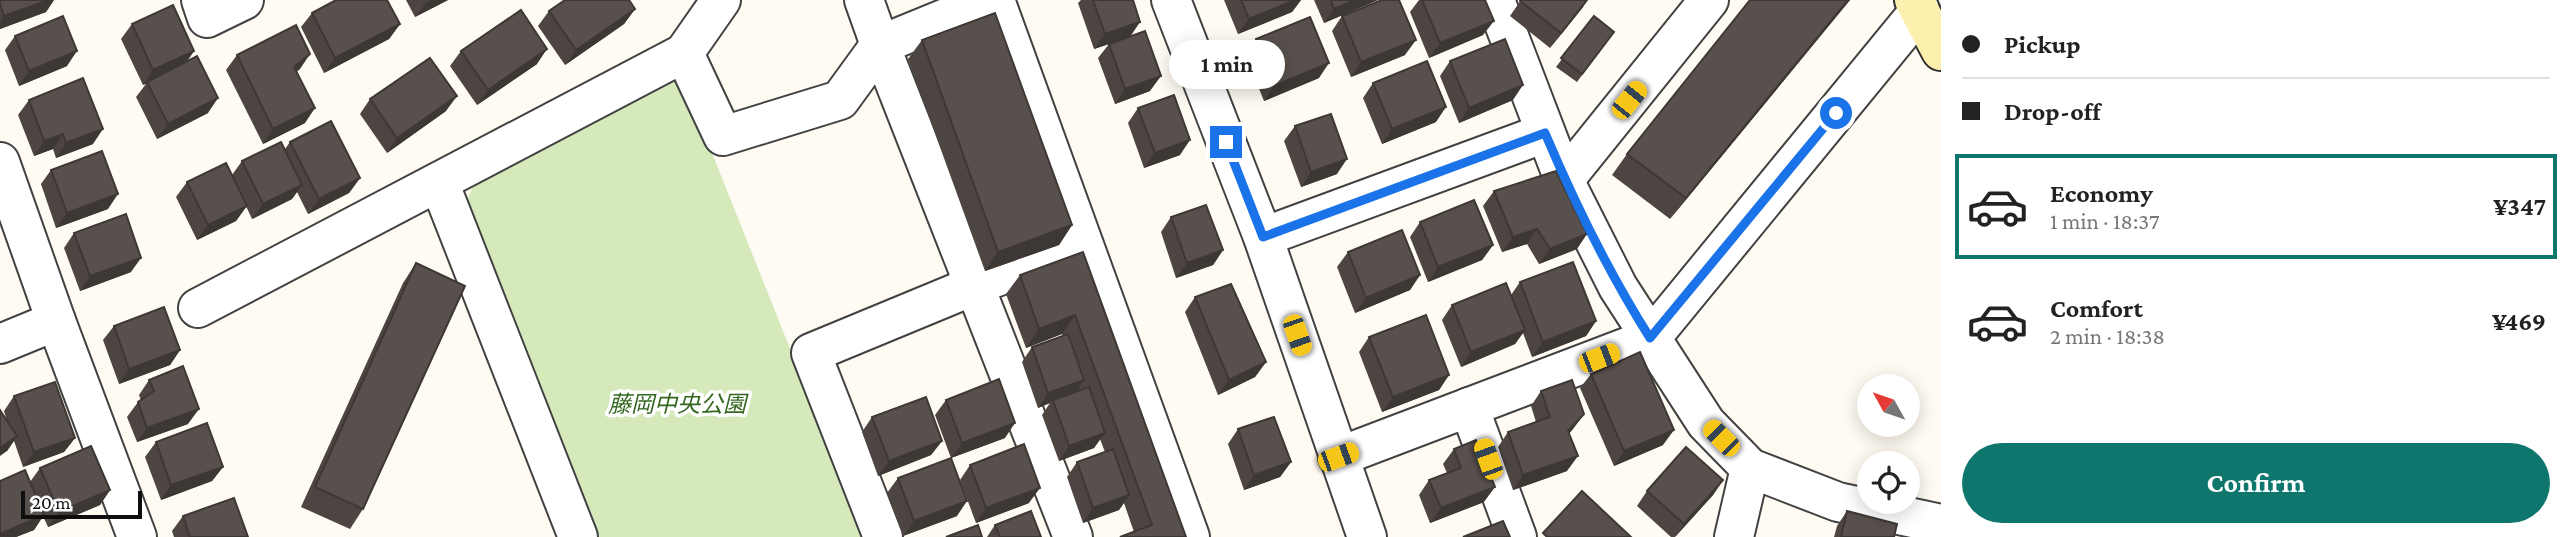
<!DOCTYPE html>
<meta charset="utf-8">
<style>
:root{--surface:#fff;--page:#f2f2f2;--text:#222;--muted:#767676;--line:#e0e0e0;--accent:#0f766e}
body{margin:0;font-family:"Crimson Pro","Noto Sans JP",serif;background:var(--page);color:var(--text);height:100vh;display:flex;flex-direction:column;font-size:26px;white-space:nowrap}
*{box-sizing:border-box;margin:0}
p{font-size:23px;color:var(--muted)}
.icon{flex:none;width:38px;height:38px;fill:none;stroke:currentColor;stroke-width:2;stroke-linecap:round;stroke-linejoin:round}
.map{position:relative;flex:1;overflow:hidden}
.drawer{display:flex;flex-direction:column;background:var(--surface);width:630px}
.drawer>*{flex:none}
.banner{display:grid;align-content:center;height:154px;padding:0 21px;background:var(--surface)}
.needle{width:46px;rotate:310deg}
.controls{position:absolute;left:1857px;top:374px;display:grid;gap:14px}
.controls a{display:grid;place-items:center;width:63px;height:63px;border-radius:50%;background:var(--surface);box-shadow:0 4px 18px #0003;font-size:35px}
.scale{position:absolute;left:21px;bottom:18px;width:121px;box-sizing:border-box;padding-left:7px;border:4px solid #0f0f0f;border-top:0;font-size:19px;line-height:24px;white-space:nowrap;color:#0f0f0f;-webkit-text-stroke:5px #fff;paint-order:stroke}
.end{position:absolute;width:32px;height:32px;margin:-16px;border:9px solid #1a73e8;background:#fff;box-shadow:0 0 0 4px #fff}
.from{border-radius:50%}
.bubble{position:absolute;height:49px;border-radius:24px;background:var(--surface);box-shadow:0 4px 18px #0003;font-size:23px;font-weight:700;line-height:49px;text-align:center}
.car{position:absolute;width:21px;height:42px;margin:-21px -10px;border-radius:9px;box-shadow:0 0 5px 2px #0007;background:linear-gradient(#f5c518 24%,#345 0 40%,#f5c518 0 76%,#345 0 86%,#f5c518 0)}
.banner b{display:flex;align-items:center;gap:24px;height:66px;font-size:26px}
.banner b+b{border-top:2px solid var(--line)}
.banner i{width:18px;height:18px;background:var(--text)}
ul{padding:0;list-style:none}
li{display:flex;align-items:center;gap:21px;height:105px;margin:0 14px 10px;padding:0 7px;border:4px solid transparent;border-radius:0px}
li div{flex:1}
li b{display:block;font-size:26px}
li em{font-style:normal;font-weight:700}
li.current{border-color:var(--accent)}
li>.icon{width:63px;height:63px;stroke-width:1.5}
.action{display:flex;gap:14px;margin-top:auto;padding:14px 21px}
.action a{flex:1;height:80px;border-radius:42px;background:var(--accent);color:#fff;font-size:28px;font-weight:700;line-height:80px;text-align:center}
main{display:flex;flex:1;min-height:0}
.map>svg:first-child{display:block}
</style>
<main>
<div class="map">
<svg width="1941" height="537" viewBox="0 0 1941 537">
<rect width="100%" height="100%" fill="#fffbf2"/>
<polygon fill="#d6e9bb" points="662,75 683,80 865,537 593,537 465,204 478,176"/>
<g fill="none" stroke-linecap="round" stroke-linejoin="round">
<g stroke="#424242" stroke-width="42">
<g id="street">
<polyline points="201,0 207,18 244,0"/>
<polyline points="990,0 880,45 1073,537"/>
<polyline points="995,0 1190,537"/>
<polyline points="1171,0 1263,237 1367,537"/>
<polyline points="1495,0 1564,180 1618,287 1706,423 1750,468 1838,502 1941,524"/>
<polyline points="684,53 723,136 840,100 880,45 864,0"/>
<polyline points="0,162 56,321 137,537"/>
<polyline points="1564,180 1709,0"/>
<polyline points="439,182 578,537"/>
<polyline points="1263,237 1545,133"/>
<polyline points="198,308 684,53 721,0"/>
<polyline points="0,344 56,321"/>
<polyline points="1469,407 1517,537"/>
<polyline points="1338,457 1651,338 1920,10"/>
<polyline points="883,537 811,353 973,286 1083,244"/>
<polyline points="1734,537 1750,468"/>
</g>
</g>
<g stroke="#313131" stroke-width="42">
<polyline id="secondary" points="1914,0 1941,51"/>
</g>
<use href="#street" stroke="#fff" stroke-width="38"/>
<use href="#secondary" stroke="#fdf0ae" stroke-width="38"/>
</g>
<g fill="#4c4541">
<polygon points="0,0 54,0 46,12 0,29"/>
<polygon points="406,0 448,0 415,17"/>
<polygon points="1081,0 1133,0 1130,36 1150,91 1115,104 1098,58 1109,44 1094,49 1078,3"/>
<polygon points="1224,0 1301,0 1292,12 1238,34"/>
<polygon points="1314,0 1378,0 1324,23"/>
<polygon points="1419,0 1485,0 1483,35 1429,58 1410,12"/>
<polygon points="1521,0 1583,7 1550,48 1510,16"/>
<polygon points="1750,0 1850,0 1670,219 1612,175 1627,154"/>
<polygon points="635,9 624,24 565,65 538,26 549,11"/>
<polygon points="312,13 400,24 389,39 324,73 301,27"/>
<polygon points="1342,16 1405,55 1351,77 1332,31"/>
<polygon points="1594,16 1614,32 1577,82 1556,67"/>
<polygon points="132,24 194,51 187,61 208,113 157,139 136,97 146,84 143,85 121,39"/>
<polygon points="15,36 67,66 19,86 5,50"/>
<polygon points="1256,39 1319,78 1264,101 1245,54"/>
<polygon points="922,40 1072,225 1059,245 985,271 908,59"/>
<polygon points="461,51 537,64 477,105 450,66"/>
<polygon points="237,55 300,69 297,71 305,123 263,144 226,70"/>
<polygon points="1450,61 1513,100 1459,123 1440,76"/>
<polygon points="1373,83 1436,122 1382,144 1363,98"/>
<polygon points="370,99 446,111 387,153 360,114"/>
<polygon points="29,100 93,144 56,158 53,149 34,156 18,115"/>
<polygon points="1138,108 1180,155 1144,168 1128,123"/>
<polygon points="1295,126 1337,174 1301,187 1284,141"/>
<polygon points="290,142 360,178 349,193 308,214 297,192 292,199 252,219 246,206 236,221 197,240 176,197 187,182 232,175 242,161 285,149"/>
<polygon points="51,170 108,209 56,228 41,184"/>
<polygon points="1494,191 1577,249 1539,264 1527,244 1502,252 1483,206"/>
<polygon points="1171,217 1223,250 1213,265 1176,278 1161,232"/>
<polygon points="1420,222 1493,245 1482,260 1428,282 1410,237"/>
<polygon points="74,233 131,272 80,291 64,248"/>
<polygon points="1083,252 1186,537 1134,532 1124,503 1119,510 1083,523 1067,477 1077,462 1105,452 1100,439 1094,448 1059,461 1042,415 1050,403 1038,408 1022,362 1032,347 1063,337 1062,334 1026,348 1006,294 1020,275"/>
<polygon points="1348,252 1420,275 1410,290 1355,313 1337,267"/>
<polygon points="416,263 363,509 350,529 301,507 403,283"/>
<polygon points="1520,282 1596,321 1586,336 1532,357 1523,333 1515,344 1461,367 1442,320 1452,305 1511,295"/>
<polygon points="1195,297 1266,362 1255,377 1218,395 1185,312"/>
<polygon points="114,326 180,350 170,365 119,384 103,340"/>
<polygon points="1369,337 1449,375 1439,390 1382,412 1359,352"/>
<polygon points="1591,374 1663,445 1614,466 1580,388"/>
<polygon points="149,380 188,424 137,442 127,417 138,402 141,400 139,395"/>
<polygon points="1541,391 1584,414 1569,434 1567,471 1513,490 1498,447 1508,432 1536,422 1531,406"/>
<polygon points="14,396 75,438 64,452 23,467 14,441 7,451 7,421 4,411"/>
<polygon points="946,400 1005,438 951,458 935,415"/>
<polygon points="872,417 942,441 931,455 878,476 862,432"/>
<polygon points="1238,429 1291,462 1280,477 1244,490 1228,444"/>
<polygon points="156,442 223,467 212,481 161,500 145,457"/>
<polygon points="1454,449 1484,502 1430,523 1419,495 1429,480 1447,473 1443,464"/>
<polygon points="970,465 1029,503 976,523 960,480"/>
<polygon points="40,468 110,490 100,505 48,527 43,516 34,530 16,537 0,537 30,482"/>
<polygon points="898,478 957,516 903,536 887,493"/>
<polygon points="1723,480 1713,495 1675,537 1671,537 1637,506 1647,491"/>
<polygon points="1847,511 1894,537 1834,537 1837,526"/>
<polygon points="183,516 248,537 174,537 172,531"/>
<polygon points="995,525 1041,537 987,537"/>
</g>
<g fill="#3e3835">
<polygon points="49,0 54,0 46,12 0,29 0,23 4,16"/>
<polygon points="431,0 448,0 415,17 426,3"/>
<polygon points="1295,0 1301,0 1292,12 1238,34 1249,19"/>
<polygon points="1354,0 1378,0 1324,23 1334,9"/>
<polygon points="1587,0 1583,7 1550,48 1561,33"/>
<polygon points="1848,0 1850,0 1670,219 1686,198"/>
<polygon points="635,9 624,24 565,65 576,50"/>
<polygon points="1494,21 1483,35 1429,58 1440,43"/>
<polygon points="1140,22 1130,37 1094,49 1105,34"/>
<polygon points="400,24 389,39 324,73 335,58"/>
<polygon points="1416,40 1405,55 1351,77 1361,62"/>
<polygon points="547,49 537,64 477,105 488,90"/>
<polygon points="77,51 67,66 19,86 29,71"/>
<polygon points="194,51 184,66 143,85 153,70"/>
<polygon points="310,54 300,69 284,81 294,67"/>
<polygon points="1329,63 1319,78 1264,101 1274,86"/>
<polygon points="1161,76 1150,91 1115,104 1125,89"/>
<polygon points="1523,85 1513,100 1459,123 1469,108"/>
<polygon points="457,96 446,111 387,153 397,138"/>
<polygon points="218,98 208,113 157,139 168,124"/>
<polygon points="1446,107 1436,122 1382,144 1392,129"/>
<polygon points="315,108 305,123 263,144 273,129"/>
<polygon points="103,129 93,144 56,158 66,143"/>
<polygon points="63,134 53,149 34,156 44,141"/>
<polygon points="1190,140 1180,155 1144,168 1155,153"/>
<polygon points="1347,159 1337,174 1301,187 1311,172"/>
<polygon points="360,178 349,193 308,214 319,199"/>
<polygon points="302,185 292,199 252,219 263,204"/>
<polygon points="118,194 108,209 56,228 67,213"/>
<polygon points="247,206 236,221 197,240 208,225"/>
<polygon points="1072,225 1059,245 985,271 998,252"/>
<polygon points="1537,229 1527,244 1502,252 1513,237"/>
<polygon points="1587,234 1577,249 1539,264 1550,249"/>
<polygon points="1493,245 1482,260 1428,282 1438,267"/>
<polygon points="1223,250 1213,265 1176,278 1187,263"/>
<polygon points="141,258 131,272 80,291 90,276"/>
<polygon points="1420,275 1410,290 1355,313 1366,298"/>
<polygon points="1075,315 1062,334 1026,348 1039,329"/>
<polygon points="1596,321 1586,336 1532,357 1543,342"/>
<polygon points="1525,330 1515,344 1461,367 1471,352"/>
<polygon points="180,350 170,365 119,384 129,369"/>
<polygon points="1266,362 1255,377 1218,395 1229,380"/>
<polygon points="1449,375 1439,390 1382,412 1393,397"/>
<polygon points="1084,380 1074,395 1053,400 1050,403 1038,408 1048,393"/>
<polygon points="199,409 188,424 137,442 147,428"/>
<polygon points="1584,414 1573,429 1557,446 1568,431"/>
<polygon points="1015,423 1005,438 951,458 962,443"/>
<polygon points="1674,430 1663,445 1614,466 1624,451"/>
<polygon points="1105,433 1094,448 1059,461 1069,446"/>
<polygon points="17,436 7,451 0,456 0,448"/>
<polygon points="75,438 64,452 23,467 34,452"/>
<polygon points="942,441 931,455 878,476 889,461"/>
<polygon points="1578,456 1567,471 1513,490 1523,475"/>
<polygon points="1291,462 1280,477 1244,490 1254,475"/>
<polygon points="223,467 212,481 161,500 171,485"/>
<polygon points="1723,480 1713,495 1675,537 1684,524"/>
<polygon points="1495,487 1484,502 1430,523 1441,508"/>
<polygon points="1040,488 1029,503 976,523 986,508"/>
<polygon points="110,490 100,505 48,527 59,512"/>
<polygon points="1129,495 1119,510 1083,523 1093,508"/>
<polygon points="967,501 957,516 903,536 914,521"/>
<polygon points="44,515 34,530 16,537 0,537 0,534"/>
</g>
<g fill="#58504c" stroke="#3e3835" stroke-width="2">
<polygon points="0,0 49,0 4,16 0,4"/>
<polygon points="336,0 387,0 400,24 335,58 312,13"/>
<polygon points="565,0 629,0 635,9 576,50 549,11"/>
<polygon points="1093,0 1133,0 1140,22 1105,34"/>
<polygon points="1241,0 1295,0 1249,19"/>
<polygon points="1331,0 1354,0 1334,9"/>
<polygon points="1382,0 1399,0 1416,40 1361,62 1342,16"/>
<polygon points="1422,0 1485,0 1494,21 1440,43"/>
<polygon points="1521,0 1587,0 1561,33 1520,1"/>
<polygon points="1750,0 1848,0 1686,198 1627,154"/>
<polygon points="173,5 194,51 153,70 132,24"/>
<polygon points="521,10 547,49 488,90 461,51"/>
<polygon points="995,13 1072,225 998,252 922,40"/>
<polygon points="63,16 77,51 29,71 15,36"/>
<polygon points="1594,16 1614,32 1582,74 1561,58"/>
<polygon points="1310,17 1329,63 1274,86 1256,39"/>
<polygon points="296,25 310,54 294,67 315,108 273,129 237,55"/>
<polygon points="1145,31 1161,76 1125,89 1109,44"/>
<polygon points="1505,39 1523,85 1469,108 1450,61"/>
<polygon points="197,56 218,98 168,124 147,82"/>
<polygon points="430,58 457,96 397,138 370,99"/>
<polygon points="1427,61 1446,107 1392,129 1373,83"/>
<polygon points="83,78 103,129 66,143 63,134 44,141 29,100"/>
<polygon points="1174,95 1190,140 1155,153 1138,108"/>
<polygon points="1331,114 1347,159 1311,172 1295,126"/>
<polygon points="331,121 360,178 319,199 290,142"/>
<polygon points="281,142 302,185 263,204 242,161"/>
<polygon points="102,151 118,194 67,213 51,170"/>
<polygon points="226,163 247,206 208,225 187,182"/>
<polygon points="1556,171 1587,234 1550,249 1537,229 1513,237 1494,191"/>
<polygon points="1474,200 1493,245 1438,267 1420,222"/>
<polygon points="1206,205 1223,250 1187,263 1171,217"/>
<polygon points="126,214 141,258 90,276 74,233"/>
<polygon points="1402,230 1420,275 1366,298 1348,252"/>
<polygon points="1083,252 1186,537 1120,537 1152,525 1075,315 1039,329 1020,275"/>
<polygon points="1573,262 1596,321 1543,342 1520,282"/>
<polygon points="416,263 465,286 363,509 315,487"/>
<polygon points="1506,283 1525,330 1471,352 1452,305"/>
<polygon points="1231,284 1266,362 1229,380 1195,297"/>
<polygon points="164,307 180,350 129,369 114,326"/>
<polygon points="1426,315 1449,375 1393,397 1369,337"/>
<polygon points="1068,334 1084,380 1048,393 1032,347"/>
<polygon points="1640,352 1674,430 1624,451 1591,374"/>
<polygon points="183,366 199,409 147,428 138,402 154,391 149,380"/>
<polygon points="999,379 1015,423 962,443 946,400"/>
<polygon points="1572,380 1584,414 1568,431 1578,456 1523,475 1508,432 1550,417 1541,391"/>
<polygon points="55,382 75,438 34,452 14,396"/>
<polygon points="1089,387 1105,433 1069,446 1053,400"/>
<polygon points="926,397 942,441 889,461 872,417"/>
<polygon points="0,410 17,436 0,448"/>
<polygon points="1274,417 1291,462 1254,475 1238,429"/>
<polygon points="207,423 223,467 171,485 156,442"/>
<polygon points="1476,440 1495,487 1441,508 1429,480 1461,468 1454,449"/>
<polygon points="1024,444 1040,488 986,508 970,465"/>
<polygon points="91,446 110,490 59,512 40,468"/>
<polygon points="1686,447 1723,480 1684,524 1647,491"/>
<polygon points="1113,449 1129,495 1093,508 1077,462"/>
<polygon points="951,458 967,501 914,521 898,478"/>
<polygon points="25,470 44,515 0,534 0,481"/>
<polygon points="1582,491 1631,537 1547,537 1543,533"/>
<polygon points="234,498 248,537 190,537 183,516"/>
<polygon points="1031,511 1041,537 1000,537 995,525"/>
<polygon points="1847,511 1897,524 1894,537 1841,537"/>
<polygon points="1503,521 1510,537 1463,537"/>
<polygon points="978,525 982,537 946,537"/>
</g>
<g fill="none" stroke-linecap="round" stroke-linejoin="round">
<path stroke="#1a73e8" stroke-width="9" d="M1226 142 1263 237 1545 133C1575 204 1609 273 1650 338L1836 113"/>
</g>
<g text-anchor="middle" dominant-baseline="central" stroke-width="7" stroke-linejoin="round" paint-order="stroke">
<g font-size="23" font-style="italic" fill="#336720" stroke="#fff">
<text x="677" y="404">藤岡中央公園</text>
</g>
</g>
</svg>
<div class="controls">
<a><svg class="needle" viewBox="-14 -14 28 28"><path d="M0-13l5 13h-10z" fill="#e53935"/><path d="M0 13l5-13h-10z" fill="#767676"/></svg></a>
<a><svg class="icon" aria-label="locate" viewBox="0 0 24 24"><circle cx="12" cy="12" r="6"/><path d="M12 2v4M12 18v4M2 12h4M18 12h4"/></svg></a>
</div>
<div class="scale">20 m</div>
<i class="end from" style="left:1836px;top:113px"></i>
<i class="end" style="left:1226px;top:142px"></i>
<div class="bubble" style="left:1169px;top:40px;width:116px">1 min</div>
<i class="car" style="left:1629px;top:100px;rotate:39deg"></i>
<i class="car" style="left:1297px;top:335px;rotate:161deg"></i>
<i class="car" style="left:1599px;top:358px;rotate:69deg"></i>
<i class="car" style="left:1721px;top:438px;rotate:315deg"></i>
<i class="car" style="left:1338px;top:457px;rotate:70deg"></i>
<i class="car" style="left:1488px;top:459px;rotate:340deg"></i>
</div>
<section class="drawer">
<div class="banner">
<b><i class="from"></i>Pickup</b>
<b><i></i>Drop-off</b>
</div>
<ul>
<li class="current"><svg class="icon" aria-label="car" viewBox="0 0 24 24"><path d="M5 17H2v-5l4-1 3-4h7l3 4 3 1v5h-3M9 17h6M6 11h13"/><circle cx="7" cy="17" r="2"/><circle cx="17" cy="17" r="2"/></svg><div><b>Economy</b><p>1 min · 18:37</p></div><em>¥347</em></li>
<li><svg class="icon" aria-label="car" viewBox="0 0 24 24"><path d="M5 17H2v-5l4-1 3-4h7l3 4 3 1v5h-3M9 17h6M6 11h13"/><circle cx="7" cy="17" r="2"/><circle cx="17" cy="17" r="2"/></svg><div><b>Comfort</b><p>2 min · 18:38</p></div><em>¥469</em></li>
</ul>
<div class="action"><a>Confirm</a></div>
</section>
</main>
